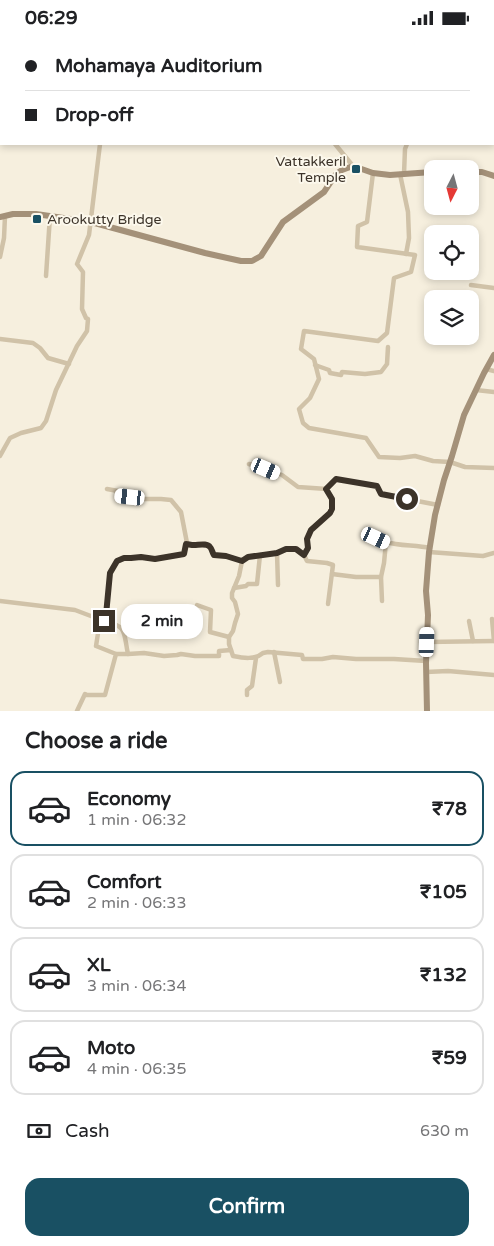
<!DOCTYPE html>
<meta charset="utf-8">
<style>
:root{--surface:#fff;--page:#f6f6f6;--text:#202124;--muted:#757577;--line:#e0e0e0;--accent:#195063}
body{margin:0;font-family:"Varela Round",sans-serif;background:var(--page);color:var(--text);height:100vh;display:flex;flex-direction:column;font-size:19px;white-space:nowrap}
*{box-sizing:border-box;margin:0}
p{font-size:16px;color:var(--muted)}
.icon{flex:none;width:28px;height:28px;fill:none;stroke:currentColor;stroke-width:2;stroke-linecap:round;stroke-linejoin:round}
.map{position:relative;height:676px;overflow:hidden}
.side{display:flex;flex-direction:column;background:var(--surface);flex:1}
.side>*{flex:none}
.banner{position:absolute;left:0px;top:0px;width:495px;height:110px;box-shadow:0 2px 8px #0003;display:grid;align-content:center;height:110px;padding:0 25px;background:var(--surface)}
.needle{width:32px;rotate:186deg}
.buttons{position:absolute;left:424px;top:125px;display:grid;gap:10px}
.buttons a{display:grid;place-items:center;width:55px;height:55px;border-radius:10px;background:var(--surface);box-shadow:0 2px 8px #0003;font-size:25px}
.end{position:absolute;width:22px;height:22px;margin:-11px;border:6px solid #3c3329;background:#fff;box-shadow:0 0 0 2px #fff}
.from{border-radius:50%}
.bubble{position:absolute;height:35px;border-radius:15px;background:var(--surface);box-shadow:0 2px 8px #0003;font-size:16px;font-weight:700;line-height:35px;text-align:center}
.car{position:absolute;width:15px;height:30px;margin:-15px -8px;border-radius:6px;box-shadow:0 0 4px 1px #0007;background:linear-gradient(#fff 24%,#345 0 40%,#fff 0 76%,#345 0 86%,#fff 0)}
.banner b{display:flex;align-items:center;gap:18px;height:48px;font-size:19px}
.banner b+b{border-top:1px solid var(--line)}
.banner i{width:12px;height:12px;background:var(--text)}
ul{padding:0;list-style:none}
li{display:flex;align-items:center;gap:15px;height:75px;margin:0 10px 8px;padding:0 15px;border:2px solid var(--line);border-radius:15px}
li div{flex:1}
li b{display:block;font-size:19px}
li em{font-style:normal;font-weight:700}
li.selected{border-color:var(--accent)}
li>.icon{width:45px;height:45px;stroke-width:1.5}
h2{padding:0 25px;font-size:22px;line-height:60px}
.pay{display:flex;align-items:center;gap:12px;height:55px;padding:0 25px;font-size:19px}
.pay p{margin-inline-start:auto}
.button{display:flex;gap:10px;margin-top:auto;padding:10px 25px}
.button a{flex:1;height:58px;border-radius:15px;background:var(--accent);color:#fff;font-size:20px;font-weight:700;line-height:58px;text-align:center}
.status{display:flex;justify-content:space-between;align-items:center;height:35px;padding:0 25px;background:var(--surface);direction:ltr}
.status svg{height:14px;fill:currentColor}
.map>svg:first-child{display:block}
</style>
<div class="status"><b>06:29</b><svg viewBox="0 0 49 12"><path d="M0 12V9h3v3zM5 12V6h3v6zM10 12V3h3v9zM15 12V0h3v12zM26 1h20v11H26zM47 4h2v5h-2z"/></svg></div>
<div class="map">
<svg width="494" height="676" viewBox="0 0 494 676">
<rect width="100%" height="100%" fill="#f6efde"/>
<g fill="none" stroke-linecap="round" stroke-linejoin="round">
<g stroke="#d0c2a8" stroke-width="4.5">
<polyline points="329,0 330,1"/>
<polyline points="352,0 360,1"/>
<polyline points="70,1 70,0"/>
<polyline points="436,1 436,0"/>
<polyline points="0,81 1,81"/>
<polyline points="335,109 353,131"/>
<polyline points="373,138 367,187 358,191 357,212 415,220 411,237 394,243 387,298 378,306 304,296 301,314 314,324 319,344 310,363 299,374 303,388 309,393 366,403 379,422 400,423 415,421 433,426 450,427 465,432 494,433"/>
<polyline points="400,139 408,177 409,203 406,219"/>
<polyline points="404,139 405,114 407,109"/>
<polyline points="0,222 4,203 5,181"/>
<polyline points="46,241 50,181"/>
<polyline points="471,250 494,253"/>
<polyline points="0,304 33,308 40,313 48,323 69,329"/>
<polyline points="315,330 329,335 330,338 341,340 342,337 365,339 381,337 387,329 388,312"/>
<polyline points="486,334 494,336"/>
<polyline points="476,355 494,357"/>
<polyline points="0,421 10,403 21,398 41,393 46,386 56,355 77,311 87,296 88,284 86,283 82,274 83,237 77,229 89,200 100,109"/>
<polyline points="249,429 266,434 282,440 298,452 327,454 336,444 377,451 381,459 438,470"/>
<polyline points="107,454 118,456 119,460 143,464 161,464 171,465 181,477 187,508"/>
<polyline points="374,502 386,507"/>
<polyline points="429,517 483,521 494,518"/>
<polyline points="277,518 278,550"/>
<polyline points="304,520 307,526 327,528 333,530 328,569"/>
<path d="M332 539 356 542H381L384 528 386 507C399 511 416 510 430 513"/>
<polyline points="381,542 382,566"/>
<polyline points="234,553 246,551 248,549 257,549 260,520"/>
<polyline points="0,566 75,575 104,586 99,592 96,611 116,619 105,660 87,660 85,659 77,676"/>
<polyline points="197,570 211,575 210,597 229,602"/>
<polyline points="492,584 494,606"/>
<polyline points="469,586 473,606"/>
<polyline points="427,607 494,606"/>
<polyline points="231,615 229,609 229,602 233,596 235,588 238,579 235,567 232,563 232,558 239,541 242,526"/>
<polyline points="274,617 280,647"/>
<path d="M116 619H128C123 596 128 592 104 586L106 580 110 538 117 526 124 523H131L141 522 155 524 184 519 186 509C188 509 191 510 194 510 198 510 207 508 210 512 212 514 212 517 214 520L226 521 242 526 248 522 277 518 286 514H296L304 520 308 513 307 504 311 495 329 478 332 473V464L327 454"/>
<path d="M128 619 144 618 164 621 177 620 181 619 195 621H219V616L231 615 233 621C243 623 255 625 263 618L268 617 302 620 303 624H322L333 622 356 624H394L426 626"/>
<polyline points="426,637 448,636 494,640"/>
<polyline points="247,660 247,655 252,651 256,623"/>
</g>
<g stroke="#a49179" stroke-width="6">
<polyline points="470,137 482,137 494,141"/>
<polyline points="0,182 13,179 36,179 91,187 205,218 241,226 252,226 261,221 283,187 324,157 336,139 342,135 353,131 373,138 390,140 432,137"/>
<polyline points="427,676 426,628 428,580 426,556 429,517 435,480 444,445 452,421 464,380 484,338 494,320"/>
</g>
</g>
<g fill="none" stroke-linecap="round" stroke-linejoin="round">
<path stroke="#3c3329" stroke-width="6" d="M104 586 106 580 110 538 117 526 124 523H131L141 522 155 524 184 519 186 509C188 509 191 510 194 510 199 510 207 508 210 512 212 514 212 517 214 520L226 521 242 526 248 522 277 518 286 514H296L304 520 308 513 307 504 311 495 330 478 332 474V464L326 454 336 444 377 451 381 459 407 464"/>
</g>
<g fill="#195063" stroke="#fcf8ec" stroke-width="2">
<rect x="351" y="129" width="10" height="10" rx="2.5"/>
<rect x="32" y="179" width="10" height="10" rx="2.5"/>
</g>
<g text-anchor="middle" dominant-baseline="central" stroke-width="4" stroke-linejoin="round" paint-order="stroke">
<g font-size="14" fill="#3c3329" stroke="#fcf8ec" text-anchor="end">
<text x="346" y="126">Vattakkeril<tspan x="346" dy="16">Temple</tspan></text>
<text x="47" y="184" text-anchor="start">Arookutty Bridge</text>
</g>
</g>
</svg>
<div class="buttons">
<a><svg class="needle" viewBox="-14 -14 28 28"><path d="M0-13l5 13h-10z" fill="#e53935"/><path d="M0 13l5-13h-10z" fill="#757577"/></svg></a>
<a><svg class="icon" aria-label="locate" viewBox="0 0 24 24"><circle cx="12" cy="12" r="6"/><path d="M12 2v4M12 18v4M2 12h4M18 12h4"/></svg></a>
<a><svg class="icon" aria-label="layers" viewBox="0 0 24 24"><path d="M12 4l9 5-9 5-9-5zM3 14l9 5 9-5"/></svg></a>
</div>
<i class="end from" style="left:407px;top:464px"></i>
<i class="end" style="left:104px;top:586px"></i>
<div class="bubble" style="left:121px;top:569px;width:82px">2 min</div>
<i class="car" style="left:266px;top:434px;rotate:113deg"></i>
<i class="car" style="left:130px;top:462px;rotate:276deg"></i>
<i class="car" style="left:376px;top:503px;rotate:115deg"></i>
<i class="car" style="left:427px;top:607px;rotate:2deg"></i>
<div class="banner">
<b><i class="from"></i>Mohamaya Auditorium</b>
<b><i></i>Drop-off</b>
</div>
</div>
<section class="side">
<h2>Choose a ride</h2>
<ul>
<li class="selected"><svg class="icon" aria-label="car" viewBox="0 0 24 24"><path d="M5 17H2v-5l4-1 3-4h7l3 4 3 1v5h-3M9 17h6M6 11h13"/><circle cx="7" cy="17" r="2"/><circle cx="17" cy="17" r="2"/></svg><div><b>Economy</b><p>1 min · 06:32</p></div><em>₹78</em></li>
<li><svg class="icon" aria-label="car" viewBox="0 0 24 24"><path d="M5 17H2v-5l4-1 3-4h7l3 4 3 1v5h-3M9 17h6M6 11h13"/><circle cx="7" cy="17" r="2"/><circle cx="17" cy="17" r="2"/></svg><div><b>Comfort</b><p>2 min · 06:33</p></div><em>₹105</em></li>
<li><svg class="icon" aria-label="car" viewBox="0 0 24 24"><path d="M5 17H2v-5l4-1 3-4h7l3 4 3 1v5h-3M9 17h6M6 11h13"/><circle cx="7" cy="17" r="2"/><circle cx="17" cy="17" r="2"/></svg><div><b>XL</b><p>3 min · 06:34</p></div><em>₹132</em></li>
<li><svg class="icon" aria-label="car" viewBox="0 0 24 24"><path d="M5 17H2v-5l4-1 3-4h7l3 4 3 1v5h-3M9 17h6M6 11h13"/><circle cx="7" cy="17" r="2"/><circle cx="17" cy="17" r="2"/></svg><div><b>Moto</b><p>4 min · 06:35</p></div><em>₹59</em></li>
</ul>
<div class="pay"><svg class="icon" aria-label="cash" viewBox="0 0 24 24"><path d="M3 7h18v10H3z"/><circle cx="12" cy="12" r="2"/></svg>Cash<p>630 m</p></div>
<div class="button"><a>Confirm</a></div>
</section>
